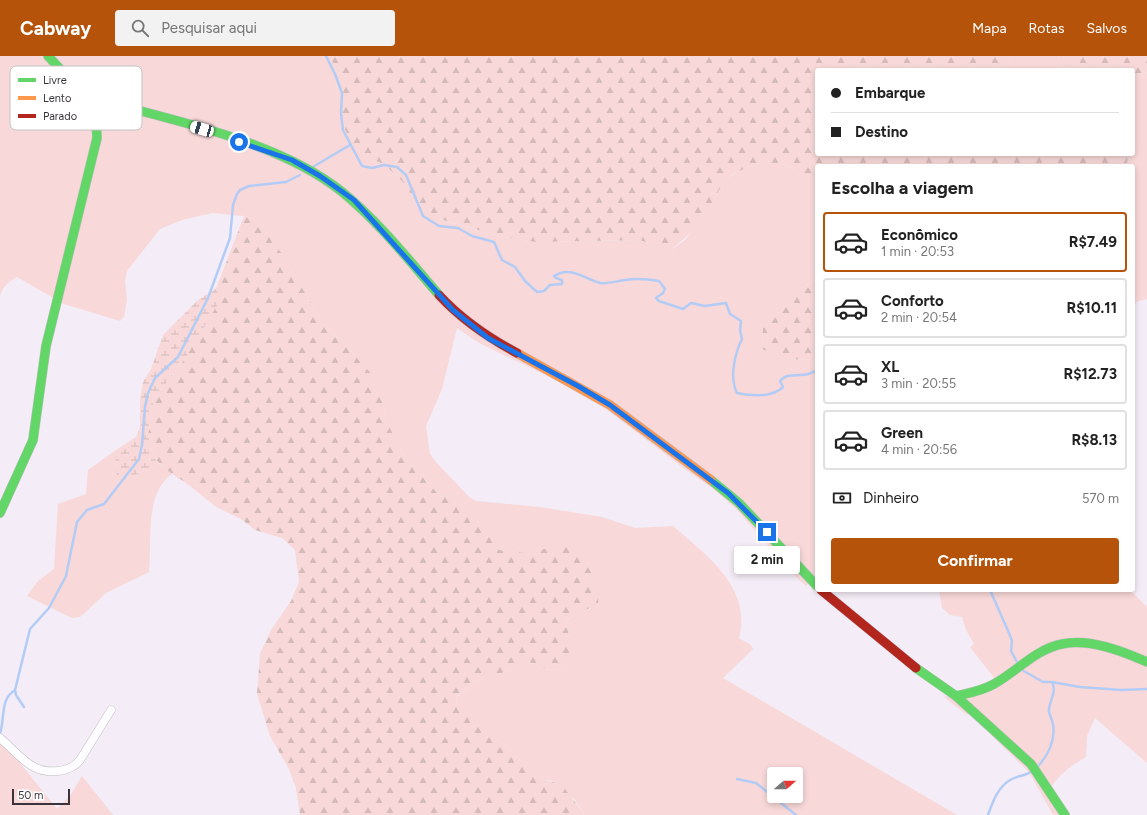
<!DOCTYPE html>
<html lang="pt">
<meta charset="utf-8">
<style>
:root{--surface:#fff;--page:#f2f2f2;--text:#222;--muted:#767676;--line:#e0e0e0;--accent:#b45309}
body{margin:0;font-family:Figtree,sans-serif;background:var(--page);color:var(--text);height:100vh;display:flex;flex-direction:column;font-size:15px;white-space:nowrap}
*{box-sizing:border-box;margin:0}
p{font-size:13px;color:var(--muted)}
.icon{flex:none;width:22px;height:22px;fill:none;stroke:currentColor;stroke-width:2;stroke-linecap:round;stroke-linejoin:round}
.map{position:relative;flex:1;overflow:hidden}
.details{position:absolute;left:815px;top:108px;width:320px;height:428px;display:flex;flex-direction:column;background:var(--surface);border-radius:4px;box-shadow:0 2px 6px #0003}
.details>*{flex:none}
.banner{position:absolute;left:815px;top:12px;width:320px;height:88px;border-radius:4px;box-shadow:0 2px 6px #0003;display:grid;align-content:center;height:88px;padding:0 16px;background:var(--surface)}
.needle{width:26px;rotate:70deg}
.buttons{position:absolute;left:767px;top:711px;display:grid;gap:8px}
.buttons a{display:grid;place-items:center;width:36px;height:36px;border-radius:4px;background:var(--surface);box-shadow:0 2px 6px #0003;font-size:20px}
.scale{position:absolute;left:12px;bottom:10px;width:58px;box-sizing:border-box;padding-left:4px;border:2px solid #3a343a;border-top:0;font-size:11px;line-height:14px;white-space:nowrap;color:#3a343a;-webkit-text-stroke:3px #fff;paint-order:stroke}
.end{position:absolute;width:18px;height:18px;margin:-9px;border:5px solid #1a73e8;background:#fff;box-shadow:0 0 0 2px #fff}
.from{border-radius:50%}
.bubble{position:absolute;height:28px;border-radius:4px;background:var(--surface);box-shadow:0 2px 6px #0003;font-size:13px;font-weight:700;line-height:28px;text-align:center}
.car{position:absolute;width:12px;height:24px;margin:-12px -6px;border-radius:5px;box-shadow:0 0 3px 1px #0007;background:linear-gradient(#fff 24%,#345 0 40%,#fff 0 76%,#345 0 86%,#fff 0)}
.banner b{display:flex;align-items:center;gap:14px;height:38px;font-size:15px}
.banner b+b{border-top:1px solid var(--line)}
.banner i{width:10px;height:10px;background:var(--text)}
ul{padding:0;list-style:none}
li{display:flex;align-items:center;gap:12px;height:60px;margin:0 8px 6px;padding:0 8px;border:2px solid var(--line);border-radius:4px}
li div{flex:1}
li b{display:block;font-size:15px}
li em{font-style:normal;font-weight:700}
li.current{border-color:var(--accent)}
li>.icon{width:36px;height:36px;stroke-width:1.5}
h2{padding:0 16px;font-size:18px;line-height:48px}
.pay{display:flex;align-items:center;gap:10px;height:44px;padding:0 16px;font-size:15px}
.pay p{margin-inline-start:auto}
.button{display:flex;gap:8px;margin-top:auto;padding:8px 16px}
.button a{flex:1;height:46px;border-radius:4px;background:var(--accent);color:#fff;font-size:16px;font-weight:700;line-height:46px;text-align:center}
header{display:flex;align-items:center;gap:24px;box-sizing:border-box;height:56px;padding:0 20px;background:var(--accent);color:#fff}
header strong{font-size:19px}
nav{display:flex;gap:22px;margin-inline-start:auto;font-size:14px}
.search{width:280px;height:36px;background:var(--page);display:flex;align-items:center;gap:10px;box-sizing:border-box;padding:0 14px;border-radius:4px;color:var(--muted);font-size:15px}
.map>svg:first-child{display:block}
</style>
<header>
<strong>Cabway</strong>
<div class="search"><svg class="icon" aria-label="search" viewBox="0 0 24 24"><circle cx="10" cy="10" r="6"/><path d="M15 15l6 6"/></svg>Pesquisar aqui</div>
<nav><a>Mapa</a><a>Rotas</a><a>Salvos</a></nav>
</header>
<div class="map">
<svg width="1147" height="759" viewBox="0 0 1147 759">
<defs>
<pattern id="forest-firs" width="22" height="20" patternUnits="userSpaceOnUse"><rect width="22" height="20" fill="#f8d8d8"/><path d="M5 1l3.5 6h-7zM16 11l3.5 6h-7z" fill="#d5baba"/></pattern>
<pattern id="wetland-marsh" width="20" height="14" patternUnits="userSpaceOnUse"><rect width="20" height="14" fill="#f8d8d8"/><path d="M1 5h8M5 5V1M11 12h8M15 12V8" fill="none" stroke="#d5baba"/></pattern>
</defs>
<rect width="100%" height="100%" fill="#f4ecf6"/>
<g fill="#f8d8d8" fill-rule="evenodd">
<path d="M0 0H330L337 17 338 38 368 102 384 108 402 125 412 140 442 164 503 181 536 186 640 184 670 195 686 183 711 148 726 124 740 114 751 110 765 106 778 107 789 111 801 119 810 132 817 147V218C808 233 793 242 781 255 775 261 771 267 763 272L762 293 784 303 817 304V520L806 530 796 521 737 454 715 434 686 414 606 353 554 323 479 287 457 272 442 333 426 370 430 398 435 405 470 442 477 445 540 451 602 461 635 472 673 470C706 499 752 531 739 582L751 589 753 593 723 622 957 759H585L574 743 552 725 541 723 533 719 511 694 473 665 456 648 457 641 475 626 507 615 524 605C546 609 545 621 570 608V582L565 566 576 558 590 553 539 494 533 498 499 494 495 490 486 474 478 465 449 441 437 437 406 403 384 361 386 350 375 334V322L343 286 325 271 282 198 259 166 244 160 212 157 182 164 160 173 127 215 125 226 127 243 124 261 120 265 64 248 17 221C8 227 2 230 0 241ZM774 718H796V740H774Z"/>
<polygon points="1011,0 1059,0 1075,14 1005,14"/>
<polygon points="1147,16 1147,243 1139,245 1133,248 1133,110 1127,110 1128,98 1133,98 1133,22"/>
<path d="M116 394 115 413 118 423H126L160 408 172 418C144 437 152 486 149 516L106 537 80 561 72 562 27 540 38 525 54 513 58 448 86 438 88 414Z"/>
<path d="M939 534H1130L1147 551V707L1095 662 1087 680 1086 701C1069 710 1057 721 1047 737L1059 759H1053L1029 716 995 683 970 655 967 659 944 641 962 637 995 623 970 591 974 588 966 574 962 561 950 559 942 552Z"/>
<polygon points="0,682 57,753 70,740 82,720 113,759 0,759"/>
</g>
<g fill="url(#forest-firs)">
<path d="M330 0H1011L1005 14H817V98H1128L1127 110H817V147C804 117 787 99 752 110 743 113 732 117 726 125 716 136 711 152 702 164 693 176 681 185 670 195L640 184 536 186 503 181 443 164 424 152 412 140 402 125 384 108 368 102 354 92 344 71 338 38 337 17Z"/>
<polygon points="1059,0 1147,0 1147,16 1133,22 1133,14 1075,14"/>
<path d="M244 160 259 166 282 198 325 271 343 286 375 322V334L386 350 384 361 406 403 437 437 449 441 478 465 486 474 495 490 499 494 533 498 539 494 570 488C585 505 600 523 598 547 588 555 574 557 565 566L570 582V608C545 621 546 609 524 605L507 615 475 626 457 640 456 647 473 665 511 694 533 719 541 723 559 728 565 733 585 759H300L296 732 289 713 270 680 257 638 260 598 271 574 291 545 299 526 295 494 282 482 255 474 241 463 216 451 189 429 168 415 154 402 148 378 154 343 186 301 199 277Z"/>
<path d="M817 218V304L784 303 762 293 763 272C771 267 775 261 781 255 793 242 808 233 817 218Z"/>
</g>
<polygon fill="url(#wetland-marsh)" points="217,232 218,248 186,301 154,343 148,378 154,402 160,408 126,423 118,423 115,413 116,394 136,381 140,371 140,344 143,326 151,313 163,279 198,244"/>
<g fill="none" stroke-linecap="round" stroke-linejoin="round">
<g stroke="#b3ccf6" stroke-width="2.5">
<path d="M326 0 335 18 342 37 341 57 343 74 362 110 372 112 384 109 397 111 406 119 423 160 439 170 458 172 472 180 494 186 502 204 515 211 525 225 537 236 544 235 550 229 562 228V224L556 222 554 220C571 209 584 223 600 227 609 228 617 225 625 224 636 222 648 223 659 225L665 233 663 237 656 242 659 245 683 253 691 247 705 250 726 247 730 258 741 265 740 274 742 283C735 297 729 322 737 337 750 340 772 342 783 331L780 325C787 316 798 321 808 318 811 317 813 315 817 315"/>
<polyline points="311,112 350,89"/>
<polyline points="990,534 1009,577 1012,585 1011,595 1018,608"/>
<polyline points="1022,614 1043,626 1052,626 1080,631 1121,634 1147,633"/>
<polyline points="24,651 16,639 15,634 30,573 49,552 66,520 77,466 87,454 104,448 139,403 142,389 145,351 148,337 155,322 178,301 208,242 230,182 233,149 237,138 240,134 249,130 286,126 300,119"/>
<path d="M0 678C5 662 0 643 15 634"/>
<path d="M1038 710C1048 700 1056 683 1053 668 1052 662 1048 658 1049 653 1050 643 1057 636 1052 626"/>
<polyline points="737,723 756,727 796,759"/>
<path d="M988 759C993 745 998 730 1012 723 1020 719 1026 720 1032 715"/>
</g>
<g stroke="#c4bec5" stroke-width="9">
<path id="street" d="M0 682C11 691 21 704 34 711 47 718 70 717 80 704L111 654"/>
</g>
<g stroke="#c4bec5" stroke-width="10">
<g id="fast">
<path d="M48 0 75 29 95 43C172 64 278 85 341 135 378 165 408 203 439 239"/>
<polyline points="711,424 739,447 817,530"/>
<polyline points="0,457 33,384 46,290 97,82 95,43"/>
<path d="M916 612 956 640C969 637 982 635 994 628 1016 616 1036 593 1062 588 1089 582 1122 595 1147 606"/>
<polyline points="956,640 1031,708 1065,759"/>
</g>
</g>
<g stroke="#c4bec5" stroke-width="10">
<polyline id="slow" points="517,297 610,349 711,424"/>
</g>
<g stroke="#c4bec5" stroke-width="10">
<g id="jam">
<path d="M439 239C462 264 487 281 517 297"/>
<polyline points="821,534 916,612"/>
</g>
</g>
<use href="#street" stroke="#fdfcfe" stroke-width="8"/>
<use href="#fast" stroke="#63d668" stroke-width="9"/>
<use href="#slow" stroke="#ff974d" stroke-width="9"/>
<use href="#jam" stroke="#b3261e" stroke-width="9"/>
</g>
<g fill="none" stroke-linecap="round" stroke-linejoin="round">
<polyline stroke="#1a73e8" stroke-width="5" points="239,86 292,104 320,120 354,144 453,254 488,282 578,330 610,349 728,437 767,476"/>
</g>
<rect x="10" y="10" width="132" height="64" rx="6" fill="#fff" stroke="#c4c2c4" stroke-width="1"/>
<rect x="18" y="22" width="18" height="4" fill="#63d668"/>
<rect x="18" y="40" width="18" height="4" fill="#ff974d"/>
<rect x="18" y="58" width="18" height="4" fill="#b3261e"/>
<g font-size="11" fill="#3a343a">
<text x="43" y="28">Livre</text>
<text x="43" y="46">Lento</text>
<text x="43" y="64">Parado</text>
</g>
</svg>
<div class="buttons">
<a><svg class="needle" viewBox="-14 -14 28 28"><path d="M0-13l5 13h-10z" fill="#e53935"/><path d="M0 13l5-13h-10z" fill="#767676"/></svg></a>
</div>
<div class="scale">50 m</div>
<i class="end from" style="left:239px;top:86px"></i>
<i class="end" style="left:767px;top:476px"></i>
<div class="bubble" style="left:734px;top:490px;width:66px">2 min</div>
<i class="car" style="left:202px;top:73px;rotate:286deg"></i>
<div class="banner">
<b><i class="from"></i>Embarque</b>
<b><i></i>Destino</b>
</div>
<section class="details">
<h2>Escolha a viagem</h2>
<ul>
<li class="current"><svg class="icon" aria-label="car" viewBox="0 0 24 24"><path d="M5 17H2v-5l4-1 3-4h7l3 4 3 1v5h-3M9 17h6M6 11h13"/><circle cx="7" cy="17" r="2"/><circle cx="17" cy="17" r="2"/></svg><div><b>Econômico</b><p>1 min · 20:53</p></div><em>R$7.49</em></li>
<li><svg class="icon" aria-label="car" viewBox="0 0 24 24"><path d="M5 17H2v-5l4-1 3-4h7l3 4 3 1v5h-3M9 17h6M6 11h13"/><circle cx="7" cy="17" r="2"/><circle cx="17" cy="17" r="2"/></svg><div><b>Conforto</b><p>2 min · 20:54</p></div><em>R$10.11</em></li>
<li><svg class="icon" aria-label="car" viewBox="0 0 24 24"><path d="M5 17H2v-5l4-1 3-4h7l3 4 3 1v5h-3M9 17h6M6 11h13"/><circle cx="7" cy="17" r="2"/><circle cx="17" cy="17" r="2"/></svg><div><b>XL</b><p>3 min · 20:55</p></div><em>R$12.73</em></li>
<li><svg class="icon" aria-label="car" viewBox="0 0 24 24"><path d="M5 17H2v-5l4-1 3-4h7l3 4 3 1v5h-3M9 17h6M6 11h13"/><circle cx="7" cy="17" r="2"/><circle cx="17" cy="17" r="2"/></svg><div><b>Green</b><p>4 min · 20:56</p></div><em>R$8.13</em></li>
</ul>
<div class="pay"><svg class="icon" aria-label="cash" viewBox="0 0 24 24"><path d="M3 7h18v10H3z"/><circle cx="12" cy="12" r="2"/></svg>Dinheiro<p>570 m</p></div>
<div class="button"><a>Confirmar</a></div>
</section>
</div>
